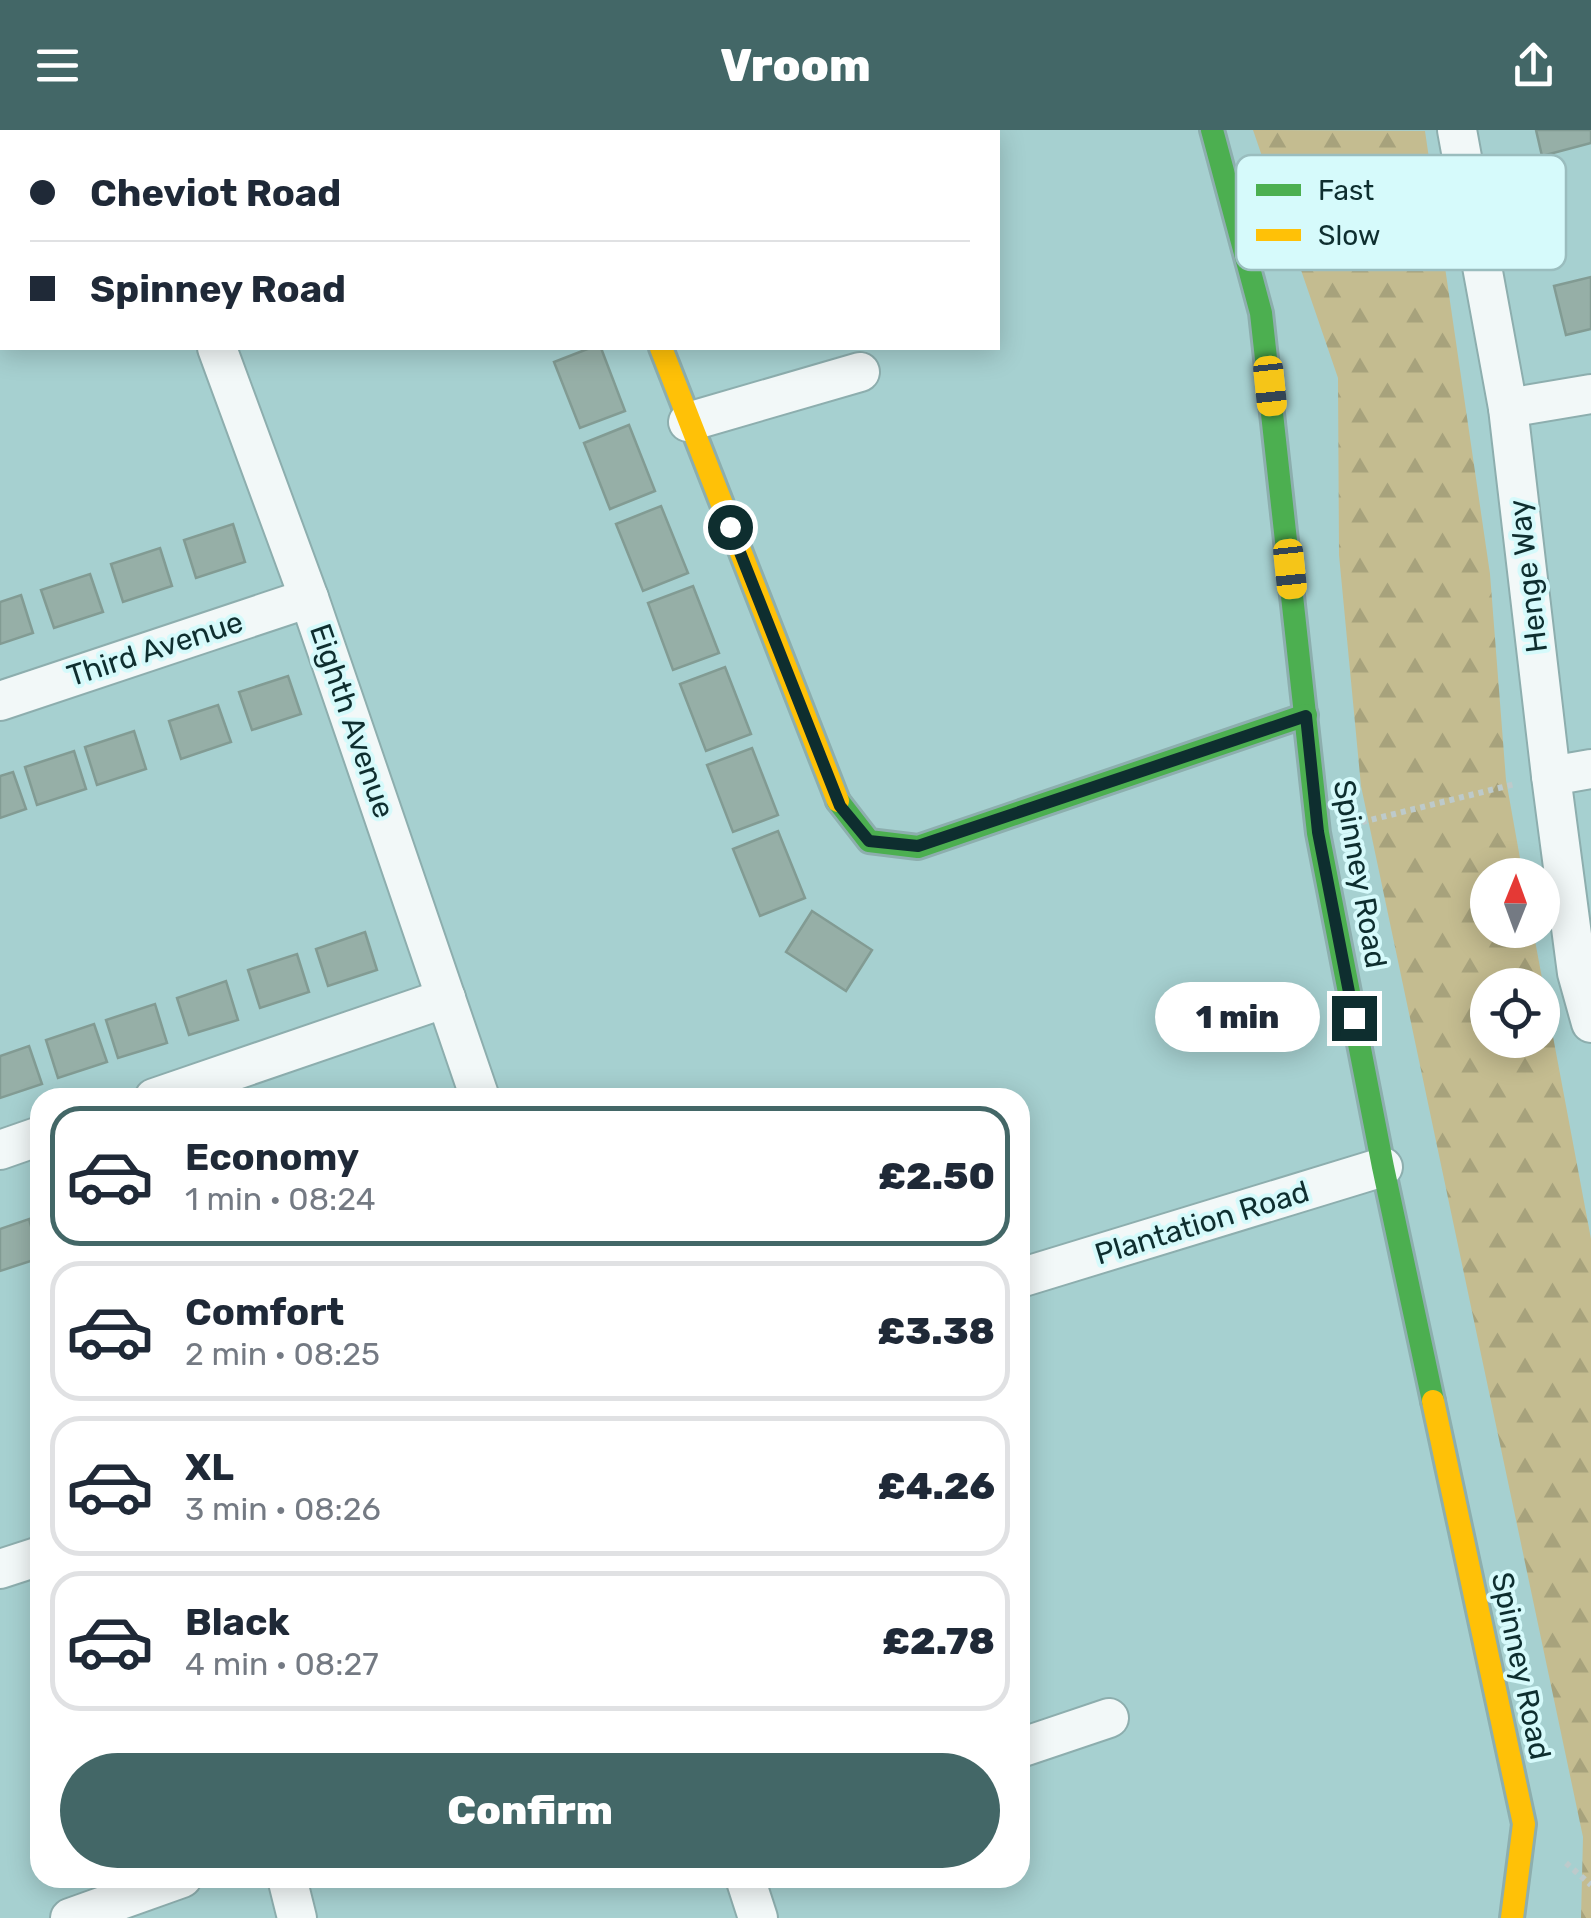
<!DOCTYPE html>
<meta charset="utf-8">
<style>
:root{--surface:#fff;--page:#f2f2f3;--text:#1f2937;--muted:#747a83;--line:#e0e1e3;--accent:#436767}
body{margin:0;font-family:Rubik,sans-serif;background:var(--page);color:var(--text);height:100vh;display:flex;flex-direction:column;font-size:38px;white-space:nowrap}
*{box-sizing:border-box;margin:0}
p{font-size:32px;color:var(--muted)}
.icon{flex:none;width:55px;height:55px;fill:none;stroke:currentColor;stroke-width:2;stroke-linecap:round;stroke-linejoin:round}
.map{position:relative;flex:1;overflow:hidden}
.side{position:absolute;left:30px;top:958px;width:1000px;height:800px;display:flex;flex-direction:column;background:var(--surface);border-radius:30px;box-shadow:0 5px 25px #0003}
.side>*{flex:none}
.top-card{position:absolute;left:0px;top:0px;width:1000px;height:220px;box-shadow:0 5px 25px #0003;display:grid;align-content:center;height:220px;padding:0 30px;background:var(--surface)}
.needle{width:65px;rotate:1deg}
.buttons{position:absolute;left:1470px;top:728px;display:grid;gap:20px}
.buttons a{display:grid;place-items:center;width:90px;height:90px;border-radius:50%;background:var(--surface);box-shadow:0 5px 25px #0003;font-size:50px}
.end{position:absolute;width:45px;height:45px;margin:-22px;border:12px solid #0e2e2f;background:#fff;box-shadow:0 0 0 5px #fff}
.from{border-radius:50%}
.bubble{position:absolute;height:70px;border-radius:35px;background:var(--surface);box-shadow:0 5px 25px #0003;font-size:32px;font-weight:800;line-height:70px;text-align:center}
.car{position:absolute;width:30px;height:60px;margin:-30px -15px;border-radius:12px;box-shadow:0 0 8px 2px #0007;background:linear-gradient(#f5c518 24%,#345 0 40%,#f5c518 0 76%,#345 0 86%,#f5c518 0)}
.top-card b{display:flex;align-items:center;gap:35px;height:95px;font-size:38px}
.top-card b+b{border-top:2px solid var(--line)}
.top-card i{width:25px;height:25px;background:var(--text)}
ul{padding:18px 0 0;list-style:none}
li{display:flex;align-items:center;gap:30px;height:140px;margin:0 20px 15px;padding:0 10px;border:5px solid var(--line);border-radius:30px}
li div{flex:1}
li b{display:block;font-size:38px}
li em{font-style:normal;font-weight:800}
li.on{border-color:var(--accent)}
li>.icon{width:90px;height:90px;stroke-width:1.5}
.button{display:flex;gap:20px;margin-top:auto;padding:20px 30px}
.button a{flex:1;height:115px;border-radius:60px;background:var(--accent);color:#fff;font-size:40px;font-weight:800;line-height:115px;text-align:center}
header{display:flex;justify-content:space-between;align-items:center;height:130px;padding:0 30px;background:var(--accent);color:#fff;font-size:45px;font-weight:800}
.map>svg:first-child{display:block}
</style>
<header><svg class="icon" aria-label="menu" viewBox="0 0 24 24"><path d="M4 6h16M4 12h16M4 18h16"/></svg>Vroom<svg class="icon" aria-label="share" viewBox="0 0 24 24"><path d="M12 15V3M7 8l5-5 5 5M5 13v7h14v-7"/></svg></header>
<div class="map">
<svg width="1591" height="1788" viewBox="0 0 1591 1788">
<defs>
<pattern id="forest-firs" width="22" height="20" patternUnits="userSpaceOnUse" patternTransform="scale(2.5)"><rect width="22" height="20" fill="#c4bc90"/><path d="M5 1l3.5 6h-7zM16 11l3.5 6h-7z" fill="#a7a27c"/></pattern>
</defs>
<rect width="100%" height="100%" fill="#a6d0d0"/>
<path fill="url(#forest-firs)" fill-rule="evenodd" d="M1253 0 1425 1 1490 444 1506 650 1523 745H1488V800H1533L1591 1109V1788H1581L1583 1707 1361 656 1339 425 1338 248ZM1488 855H1542V910H1488Z"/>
<g fill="#96afa7" stroke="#829b93" stroke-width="2.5">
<polygon points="1536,0 1591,0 1591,13 1542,26"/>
<polygon points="1591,147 1591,199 1566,205 1554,156"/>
<polygon points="590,218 601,218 625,281 580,298 554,232"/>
<polygon points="629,295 655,361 610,379 584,313"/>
<polygon points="661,376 688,443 643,461 616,394"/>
<polygon points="233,394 245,432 196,448 184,410"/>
<polygon points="160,418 172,456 123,472 111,434"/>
<polygon points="90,444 103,482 54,498 41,460"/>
<polygon points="693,456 719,523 673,540 648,473"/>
<polygon points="21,465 33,503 0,514 0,472"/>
<polygon points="725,537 751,604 706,621 680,554"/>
<polygon points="288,546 301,584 252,600 239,562"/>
<polygon points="218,575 231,612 181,629 169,591"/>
<polygon points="134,601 146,639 97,655 85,617"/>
<polygon points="752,618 778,685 733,702 707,635"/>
<polygon points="74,621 86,659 37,675 25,637"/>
<polygon points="13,642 26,679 0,688 0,646"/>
<polygon points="778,701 805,768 760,786 733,719"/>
<polygon points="812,781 872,820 846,861 786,822"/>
<polygon points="365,802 377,840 328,856 316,819"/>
<polygon points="297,824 309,862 260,878 248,840"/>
<polygon points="226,851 238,890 189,905 177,868"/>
<polygon points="155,874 167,913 118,928 106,890"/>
<polygon points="94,894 107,932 58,948 46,910"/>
<polygon points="29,916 42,954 0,968 0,926"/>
<polygon points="29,1089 40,1128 0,1141 0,1099"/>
</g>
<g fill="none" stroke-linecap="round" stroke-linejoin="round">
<g stroke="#8daeae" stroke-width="42">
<g id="street">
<polyline points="44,0 47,2"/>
<polyline points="618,0 619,2"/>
<polyline points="1457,0 1508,278 1551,646 1577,843 1591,893"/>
<polyline points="332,2 334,0"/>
<polyline points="217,218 309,468 480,968"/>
<polyline points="1508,278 1591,264"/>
<polyline points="688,292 860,242"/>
<polyline points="0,571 309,468"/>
<polyline points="1551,646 1591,639"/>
<polyline points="154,968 446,868"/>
<polyline points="0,1020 40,1006"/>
<polyline points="1020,1148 1383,1037"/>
<polyline points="0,1439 40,1426"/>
<polyline points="1020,1618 1109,1588"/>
<polyline points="287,1748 297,1788"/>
<polyline points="745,1748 758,1788"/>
<polyline points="70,1788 182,1748"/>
</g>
</g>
<g stroke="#8daeae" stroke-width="28">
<g id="fast">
<polyline points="1212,0 1261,183 1318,703 1383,1037 1433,1271"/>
<polyline points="838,671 869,711 918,717 1306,585"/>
</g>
</g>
<g stroke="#8daeae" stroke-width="28">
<g id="slow">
<polyline points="661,218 838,671"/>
<polyline points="1433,1271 1524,1694 1512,1788"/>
</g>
</g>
<g stroke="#bdcacb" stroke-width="6" stroke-dasharray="5 5" stroke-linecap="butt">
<polyline points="1362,692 1515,654"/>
<polyline points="1566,1733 1591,1755"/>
</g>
<use href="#street" stroke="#f2f8f8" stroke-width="38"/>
<use href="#fast" stroke="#4caf50" stroke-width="22"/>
<use href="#slow" stroke="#ffc107" stroke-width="22"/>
</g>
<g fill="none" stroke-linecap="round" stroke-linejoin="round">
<polyline stroke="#0e2e2f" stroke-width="12" points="730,397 840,676 869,711 918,716 1306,586 1318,702 1354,888"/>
</g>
<g text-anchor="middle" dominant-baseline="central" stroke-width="8" stroke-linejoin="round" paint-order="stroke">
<g font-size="30" fill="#0e2e2f" stroke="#d6fafb">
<text transform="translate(1528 446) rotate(-97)">Henge Way</text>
<text transform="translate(155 519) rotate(-18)">Third Avenue</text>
<text transform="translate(352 591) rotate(71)">Eighth Avenue</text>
<text transform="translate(1360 744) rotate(80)">Spinney Road</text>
<text transform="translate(1202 1093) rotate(-17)">Plantation Road</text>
<text transform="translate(1521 1536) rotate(78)">Spinney Road</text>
</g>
</g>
<rect x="1236" y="25" width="330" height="115" rx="15" fill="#d6fafb" stroke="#9abdbe" stroke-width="2.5"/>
<rect x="1256" y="54" width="45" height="12" fill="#4caf50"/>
<rect x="1256" y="99" width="45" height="12" fill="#ffc107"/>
<g font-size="28" fill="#0e2e2f">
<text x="1318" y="70">Fast</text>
<text x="1318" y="115">Slow</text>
</g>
</svg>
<div class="buttons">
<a><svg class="needle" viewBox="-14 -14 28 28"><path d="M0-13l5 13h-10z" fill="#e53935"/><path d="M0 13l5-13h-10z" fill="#747a83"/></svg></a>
<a><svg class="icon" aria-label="locate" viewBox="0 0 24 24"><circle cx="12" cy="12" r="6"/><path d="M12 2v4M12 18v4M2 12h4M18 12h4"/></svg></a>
</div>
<i class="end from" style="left:730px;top:397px"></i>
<i class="end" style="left:1354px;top:888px"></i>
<div class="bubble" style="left:1155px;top:852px;width:165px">1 min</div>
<i class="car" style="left:1270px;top:256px;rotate:174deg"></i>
<i class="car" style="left:1290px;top:439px;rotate:174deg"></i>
<div class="top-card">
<b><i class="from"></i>Cheviot Road</b>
<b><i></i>Spinney Road</b>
</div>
<section class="side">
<ul>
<li class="on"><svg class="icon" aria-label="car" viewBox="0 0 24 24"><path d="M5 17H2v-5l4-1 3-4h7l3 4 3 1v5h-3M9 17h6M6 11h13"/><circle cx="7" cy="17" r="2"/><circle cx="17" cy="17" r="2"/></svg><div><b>Economy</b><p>1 min · 08:24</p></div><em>£2.50</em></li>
<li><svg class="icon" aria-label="car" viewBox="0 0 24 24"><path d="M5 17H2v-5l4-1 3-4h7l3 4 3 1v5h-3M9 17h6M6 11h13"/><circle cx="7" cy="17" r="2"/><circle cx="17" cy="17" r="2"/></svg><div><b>Comfort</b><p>2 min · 08:25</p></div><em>£3.38</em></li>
<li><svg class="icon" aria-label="car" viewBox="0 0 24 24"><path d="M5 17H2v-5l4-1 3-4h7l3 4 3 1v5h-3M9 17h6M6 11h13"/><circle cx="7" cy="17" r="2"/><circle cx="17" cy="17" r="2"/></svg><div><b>XL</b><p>3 min · 08:26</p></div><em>£4.26</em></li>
<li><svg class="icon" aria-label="car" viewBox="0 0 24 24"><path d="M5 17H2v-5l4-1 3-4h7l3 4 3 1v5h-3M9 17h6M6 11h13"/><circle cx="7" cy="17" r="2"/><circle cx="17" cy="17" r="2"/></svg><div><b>Black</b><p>4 min · 08:27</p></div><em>£2.78</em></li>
</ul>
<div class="button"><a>Confirm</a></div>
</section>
</div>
